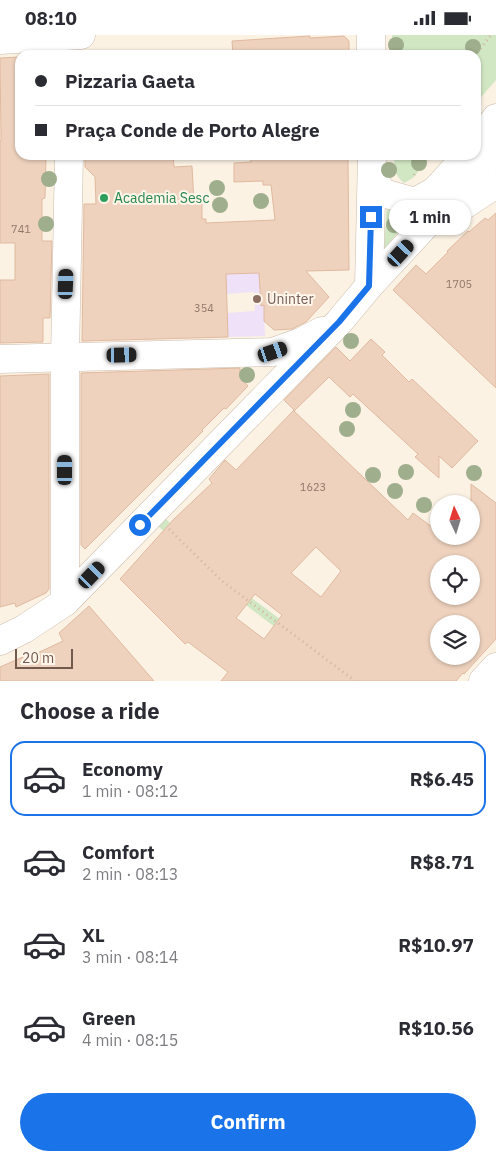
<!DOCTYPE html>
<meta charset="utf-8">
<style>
:root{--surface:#fff;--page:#f7f7f7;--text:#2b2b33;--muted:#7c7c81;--line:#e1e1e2;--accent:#1a73e8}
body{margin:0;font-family:"IBM Plex Sans",sans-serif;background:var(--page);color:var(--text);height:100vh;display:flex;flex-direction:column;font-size:19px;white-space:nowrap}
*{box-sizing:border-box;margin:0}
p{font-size:16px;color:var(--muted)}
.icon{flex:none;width:28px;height:28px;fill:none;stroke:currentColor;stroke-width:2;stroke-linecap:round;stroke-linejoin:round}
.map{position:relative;height:646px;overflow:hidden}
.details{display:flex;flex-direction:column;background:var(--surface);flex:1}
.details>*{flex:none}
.guide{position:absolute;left:15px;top:15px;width:466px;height:110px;border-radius:15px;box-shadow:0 1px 4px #0004;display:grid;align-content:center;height:110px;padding:0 20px;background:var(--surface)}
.needle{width:32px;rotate:356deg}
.buttons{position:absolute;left:430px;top:460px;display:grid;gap:10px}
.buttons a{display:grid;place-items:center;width:50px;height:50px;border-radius:50%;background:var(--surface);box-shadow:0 1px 4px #0004;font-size:25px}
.scale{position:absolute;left:15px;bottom:12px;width:58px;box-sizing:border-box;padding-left:5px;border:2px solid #71594b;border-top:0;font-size:14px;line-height:18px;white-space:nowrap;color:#71594b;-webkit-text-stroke:4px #fef6ea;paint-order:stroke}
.end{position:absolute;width:22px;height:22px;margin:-11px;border:6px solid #1a73e8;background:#fff;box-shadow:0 0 0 2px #fff}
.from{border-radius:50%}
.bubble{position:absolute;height:35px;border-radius:18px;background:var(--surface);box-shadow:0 1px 4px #0004;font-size:16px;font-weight:700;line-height:35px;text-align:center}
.car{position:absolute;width:15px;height:30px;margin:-15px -8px;border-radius:6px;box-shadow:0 0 4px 1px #0007;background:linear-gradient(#222 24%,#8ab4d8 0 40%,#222 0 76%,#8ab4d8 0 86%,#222 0)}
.guide b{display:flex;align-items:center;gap:18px;height:48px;font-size:19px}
.guide b+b{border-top:1px solid var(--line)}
.guide i{width:12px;height:12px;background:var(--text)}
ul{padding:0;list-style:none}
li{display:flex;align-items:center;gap:15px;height:75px;margin:0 10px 8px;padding:0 10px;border:2px solid transparent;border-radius:15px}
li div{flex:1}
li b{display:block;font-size:19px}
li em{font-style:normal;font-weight:700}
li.current{border-color:var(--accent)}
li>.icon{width:45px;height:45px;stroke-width:1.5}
h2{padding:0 20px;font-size:22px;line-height:60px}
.button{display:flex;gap:10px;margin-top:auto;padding:10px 20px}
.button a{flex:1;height:58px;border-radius:30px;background:var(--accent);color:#fff;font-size:20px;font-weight:700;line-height:58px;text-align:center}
.status{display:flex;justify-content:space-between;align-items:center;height:35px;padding:0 25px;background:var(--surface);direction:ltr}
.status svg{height:14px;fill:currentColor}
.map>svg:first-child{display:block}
</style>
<div class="status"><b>08:10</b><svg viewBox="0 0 49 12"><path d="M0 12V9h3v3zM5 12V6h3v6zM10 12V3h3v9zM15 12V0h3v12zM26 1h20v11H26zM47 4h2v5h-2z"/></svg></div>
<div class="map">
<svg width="496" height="646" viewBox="0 0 496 646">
<rect width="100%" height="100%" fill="#fbf2e4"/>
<polygon fill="#efe1f7" points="275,237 260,252 261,270 264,270 265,301 228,302 227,278 255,276 254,257 226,259 225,239"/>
<g fill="#d1e7c4">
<polygon points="392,0 496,0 496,45 476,68 476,20 393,20"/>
<path d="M394 120H432L413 143 404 148C394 140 394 132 394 120Z"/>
<polygon points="387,169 413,180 384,214"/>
<polygon points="163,481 226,544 363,646 346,646 218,549 156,489"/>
</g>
<g fill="#eed2be" stroke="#e0b99f" fill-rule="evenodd">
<polygon points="310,1 310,3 344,1 349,6 349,20 233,20 232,6"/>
<polygon points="20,22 20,120 46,120 45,163 42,164 42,206 52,206 50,283 43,283 43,307 0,308 0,245 15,245 15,208 0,208 0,106 1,106 0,23"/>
<polygon points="85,120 173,120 174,132 192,131 194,168 202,168 202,184 206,184 206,188 275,185 271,150 263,150 263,146 234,147 234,128 251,127 250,120 266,120 267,122 348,120 349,235 306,236 329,262 306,287 292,294 274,295 264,286 264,270 261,271 259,238 226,239 228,302 82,306 84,169 96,169 95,142 85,132"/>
<polygon points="496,178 496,353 393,255 416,230 426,239 448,217 447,216 468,196 469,197 485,183 488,185"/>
<path d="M371 304 385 317 382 320 409 347 412 344 478 406 452 433 439 421V443L415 422 418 419 353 359 350 362 329 342 294 376 408 485 413 478 439 497V504L441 501H471V449L496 468V604L464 639 463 638 456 646H221L228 637 188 607 185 609 120 544 174 484 212 448 209 444 225 425 236 435 294 375 284 365 336 312 350 326ZM316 512 341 536 321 562 291 538ZM439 529H471V561H439ZM255 559 282 580 264 604 236 583ZM439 589H471V621H439Z"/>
<polygon points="240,333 240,342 248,351 226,374 224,373 202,395 203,396 85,514 81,510 81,338"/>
<polygon points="49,339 49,554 46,558 16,572 15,568 0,572 0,341"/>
<polygon points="89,571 154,646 0,646 0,632 25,621 27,623 63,606 59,598"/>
</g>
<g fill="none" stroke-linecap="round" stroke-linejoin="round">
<g stroke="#cbbaab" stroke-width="29">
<g id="minor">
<polyline points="371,0 371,20"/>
<polyline points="0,5 81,0"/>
<polyline points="476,110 496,83"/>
<polyline points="372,142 383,158 415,167 435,156 455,134"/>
<polyline points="452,178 496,149"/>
<polyline points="369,251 372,120"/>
<polyline points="0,324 273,317 301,307 322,296"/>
<polyline points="65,567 65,322 69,120"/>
<polyline points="0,606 24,594 65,567 339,287 369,251 496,114"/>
<polyline points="483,646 496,632"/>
</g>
</g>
<g stroke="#d3b5a1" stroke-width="3" stroke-dasharray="1 4" stroke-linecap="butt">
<polyline points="473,20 477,18 491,0"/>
<polyline points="414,140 422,120"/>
<polyline points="169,494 222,546 355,646"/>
</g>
<use href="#minor" stroke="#fff" stroke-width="28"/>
</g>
<g fill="#9fae8c">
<circle cx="396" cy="10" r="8"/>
<circle cx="473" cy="12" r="8"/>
<circle cx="419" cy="128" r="8"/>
<circle cx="389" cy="135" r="8"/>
<circle cx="49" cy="144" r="8"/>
<circle cx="217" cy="153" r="8"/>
<circle cx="261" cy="166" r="8"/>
<circle cx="220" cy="170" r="8"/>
<circle cx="46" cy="189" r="8"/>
<circle cx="394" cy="190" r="8"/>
<circle cx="351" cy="306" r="8"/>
<circle cx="247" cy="340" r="8"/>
<circle cx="353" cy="375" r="8"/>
<circle cx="347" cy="394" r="8"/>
<circle cx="406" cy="437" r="8"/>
<circle cx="474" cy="438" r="8"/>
<circle cx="373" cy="440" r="8"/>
<circle cx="395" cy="456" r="8"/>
<circle cx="424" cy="470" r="8"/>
</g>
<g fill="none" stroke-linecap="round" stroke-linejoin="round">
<polyline stroke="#1a73e8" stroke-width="6" points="140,490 339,287 369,251 371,182"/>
</g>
<circle fill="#2e9e5b" stroke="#fef6ea" stroke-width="2" cx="104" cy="163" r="5"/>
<circle fill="#8d6e63" stroke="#fef6ea" stroke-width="2" cx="257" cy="264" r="5"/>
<g text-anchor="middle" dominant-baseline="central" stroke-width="4" stroke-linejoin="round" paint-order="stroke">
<g font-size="11" fill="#907768">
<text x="21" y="194">741</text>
<text x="459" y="249">1705</text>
<text x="204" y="273">354</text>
<text x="313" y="452">1623</text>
</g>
<g font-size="14" fill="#27864d" stroke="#fef6ea" text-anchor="start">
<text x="114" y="163">Academia Sesc</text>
</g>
<g font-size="14" fill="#785e54" stroke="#fef6ea" text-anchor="start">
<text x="267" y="264">Uninter</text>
</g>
</g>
</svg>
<div class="buttons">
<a><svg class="needle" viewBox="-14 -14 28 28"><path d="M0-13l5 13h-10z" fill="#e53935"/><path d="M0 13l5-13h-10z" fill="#7c7c81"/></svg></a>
<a><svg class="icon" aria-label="locate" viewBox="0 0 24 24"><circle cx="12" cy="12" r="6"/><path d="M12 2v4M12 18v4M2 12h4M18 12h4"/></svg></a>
<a><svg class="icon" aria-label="layers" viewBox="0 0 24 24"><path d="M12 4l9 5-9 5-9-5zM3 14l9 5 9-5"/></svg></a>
</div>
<div class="scale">20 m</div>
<i class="end from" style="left:140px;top:490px"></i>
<i class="end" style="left:371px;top:182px"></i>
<div class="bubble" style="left:389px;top:165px;width:82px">1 min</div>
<i class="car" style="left:401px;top:218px;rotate:43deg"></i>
<i class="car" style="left:66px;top:249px;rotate:2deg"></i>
<i class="car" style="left:273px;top:317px;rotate:71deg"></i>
<i class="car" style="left:122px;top:320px;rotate:89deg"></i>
<i class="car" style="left:65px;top:435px;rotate:0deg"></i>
<i class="car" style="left:92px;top:540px;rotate:44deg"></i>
<div class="guide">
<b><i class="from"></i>Pizzaria Gaeta</b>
<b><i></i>Praça Conde de Porto Alegre</b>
</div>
</div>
<section class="details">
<h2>Choose a ride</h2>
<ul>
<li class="current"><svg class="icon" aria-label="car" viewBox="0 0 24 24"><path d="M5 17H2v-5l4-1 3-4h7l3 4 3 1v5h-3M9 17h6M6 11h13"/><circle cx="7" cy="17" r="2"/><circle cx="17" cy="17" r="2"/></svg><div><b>Economy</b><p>1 min · 08:12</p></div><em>R$6.45</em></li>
<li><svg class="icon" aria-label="car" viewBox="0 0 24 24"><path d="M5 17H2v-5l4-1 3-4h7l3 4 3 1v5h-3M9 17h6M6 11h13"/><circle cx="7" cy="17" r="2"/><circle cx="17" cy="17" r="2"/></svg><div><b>Comfort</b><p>2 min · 08:13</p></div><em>R$8.71</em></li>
<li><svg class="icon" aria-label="car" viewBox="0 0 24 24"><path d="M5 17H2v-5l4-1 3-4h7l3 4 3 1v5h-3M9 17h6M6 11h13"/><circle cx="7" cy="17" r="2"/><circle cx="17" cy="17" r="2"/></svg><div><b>XL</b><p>3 min · 08:14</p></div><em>R$10.97</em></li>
<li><svg class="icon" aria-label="car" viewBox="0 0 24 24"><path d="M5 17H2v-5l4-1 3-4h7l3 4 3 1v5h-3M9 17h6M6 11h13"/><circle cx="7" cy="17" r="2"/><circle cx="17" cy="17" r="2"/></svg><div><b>Green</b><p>4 min · 08:15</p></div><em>R$10.56</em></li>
</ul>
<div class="button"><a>Confirm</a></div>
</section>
